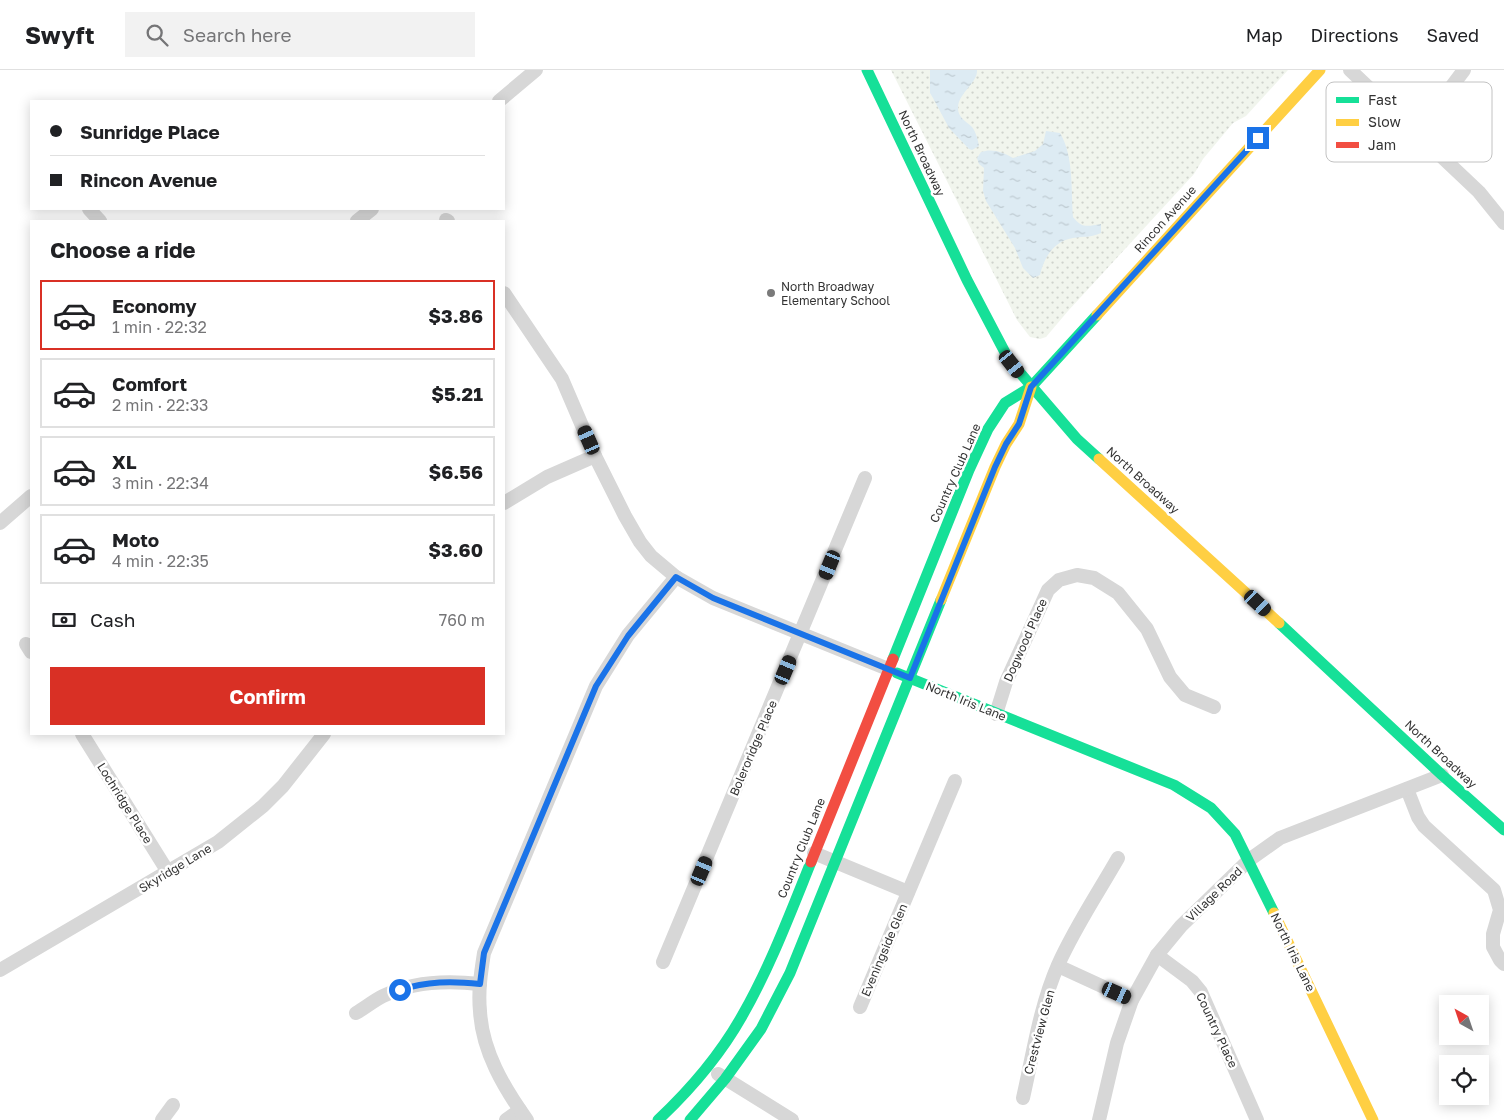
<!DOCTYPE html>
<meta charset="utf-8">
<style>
:root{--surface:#fff;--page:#f2f2f2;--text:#202124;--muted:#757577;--line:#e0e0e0;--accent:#d93025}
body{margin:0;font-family:"Golos Text",sans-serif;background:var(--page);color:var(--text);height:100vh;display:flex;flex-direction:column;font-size:19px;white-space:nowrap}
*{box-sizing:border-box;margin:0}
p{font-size:16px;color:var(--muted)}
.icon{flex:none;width:28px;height:28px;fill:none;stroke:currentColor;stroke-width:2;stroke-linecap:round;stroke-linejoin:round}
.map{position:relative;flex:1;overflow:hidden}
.side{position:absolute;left:30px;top:150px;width:475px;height:515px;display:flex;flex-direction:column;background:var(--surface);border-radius:0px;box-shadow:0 2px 12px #0003}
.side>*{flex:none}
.guide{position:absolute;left:30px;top:30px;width:475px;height:110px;border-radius:0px;box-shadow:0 2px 12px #0003;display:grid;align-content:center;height:110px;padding:0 20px;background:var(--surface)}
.needle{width:32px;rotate:320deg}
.controls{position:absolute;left:1439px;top:925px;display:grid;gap:10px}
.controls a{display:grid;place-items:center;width:50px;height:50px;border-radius:0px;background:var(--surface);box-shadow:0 2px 12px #0003;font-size:25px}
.end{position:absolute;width:22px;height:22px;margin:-11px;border:6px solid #1a73e8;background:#fff;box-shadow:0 0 0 2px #fff}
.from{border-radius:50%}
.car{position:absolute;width:15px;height:30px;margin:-15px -8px;border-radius:6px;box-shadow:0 0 4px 1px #0007;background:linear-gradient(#222 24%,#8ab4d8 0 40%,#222 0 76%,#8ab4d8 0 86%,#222 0)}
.guide b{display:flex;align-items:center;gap:18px;height:48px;font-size:19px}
.guide b+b{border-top:1px solid var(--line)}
.guide i{width:12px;height:12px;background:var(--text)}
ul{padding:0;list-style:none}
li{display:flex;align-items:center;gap:15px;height:70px;margin:0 10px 8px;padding:0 10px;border:2px solid var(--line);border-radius:0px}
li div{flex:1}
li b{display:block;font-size:19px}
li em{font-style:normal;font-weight:700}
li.current{border-color:var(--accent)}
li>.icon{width:45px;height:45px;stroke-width:1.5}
h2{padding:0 20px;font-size:22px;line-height:60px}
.pay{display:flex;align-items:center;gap:12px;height:55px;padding:0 20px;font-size:19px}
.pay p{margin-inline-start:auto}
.primary-button{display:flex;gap:10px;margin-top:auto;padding:10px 20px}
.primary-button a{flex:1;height:58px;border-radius:0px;background:var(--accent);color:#fff;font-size:20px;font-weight:700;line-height:58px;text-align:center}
header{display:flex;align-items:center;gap:30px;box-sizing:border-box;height:70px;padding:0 25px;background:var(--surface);border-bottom:1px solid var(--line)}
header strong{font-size:24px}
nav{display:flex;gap:28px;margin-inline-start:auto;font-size:18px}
.search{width:350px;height:45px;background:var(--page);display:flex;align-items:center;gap:12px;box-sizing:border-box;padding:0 18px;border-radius:0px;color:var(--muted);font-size:19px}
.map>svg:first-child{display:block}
</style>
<header>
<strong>Swyft</strong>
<div class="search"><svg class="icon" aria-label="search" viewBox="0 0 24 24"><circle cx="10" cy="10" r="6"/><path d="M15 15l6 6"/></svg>Search here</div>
<nav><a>Map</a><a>Directions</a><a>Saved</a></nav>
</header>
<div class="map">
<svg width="1504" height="1050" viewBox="0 0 1504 1050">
<defs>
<pattern id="grass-dots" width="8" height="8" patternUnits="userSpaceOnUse" patternTransform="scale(1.25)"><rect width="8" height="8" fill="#f1f5ed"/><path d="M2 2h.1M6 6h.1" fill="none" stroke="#cfd2cc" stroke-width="1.8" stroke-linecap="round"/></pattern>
<pattern id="water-ripples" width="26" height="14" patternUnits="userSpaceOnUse" patternTransform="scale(1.25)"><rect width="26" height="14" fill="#ddebf3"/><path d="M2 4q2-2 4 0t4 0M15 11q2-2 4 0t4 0" fill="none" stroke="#becad1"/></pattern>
</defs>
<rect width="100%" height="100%" fill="#fff"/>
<polygon fill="url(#grass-dots)" points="891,0 1288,0 1246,46 1233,53 1203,89 1194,104 1068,241 1046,267 1040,269 1030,267 1017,250"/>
<g fill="url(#water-ripples)">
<path d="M930 0H977C978 13 958 23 958 38 958 48 966 51 972 57 976 62 978 70 979 76L972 80 969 79 949 58 933 28 930 23Z"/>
<path d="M1046 61 1060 63C1074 86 1071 121 1073 147 1082 159 1088 156 1101 154V163C1090 168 1085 166 1073 168 1054 171 1044 187 1040 205L1033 208 1023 198 1015 178 986 131 983 121 984 98 979 94 977 88 981 82C992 78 1003 82 1013 88L1035 81 1043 74Z"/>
</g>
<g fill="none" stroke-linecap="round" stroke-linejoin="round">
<g stroke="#d7d7d7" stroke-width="14">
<polyline points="1350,0 1479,122 1504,153"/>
<polyline points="499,31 536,0"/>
<polyline points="1415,60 1443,28 1464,0"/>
<polyline points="89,139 100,151"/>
<polyline points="446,150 448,151"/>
<polyline points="357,151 372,139"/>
<polyline points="504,223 562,309 595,386 625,446 640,472 651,486 676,507 713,528 888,599"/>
<polyline points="504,433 547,407 595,386"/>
<polyline points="0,453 31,426"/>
<polyline points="26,574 31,582"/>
<polyline points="996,644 1006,612 1048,520 1059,510 1077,505 1094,508 1118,523 1147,559 1170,607 1185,625 1214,637"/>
<polyline points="82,664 168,802"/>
<polyline points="1407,719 1418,747 1424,756 1494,820 1500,840 1493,864 1493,877 1500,890 1504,894"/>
<polyline points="814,783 908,822"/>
<polyline points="1157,885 1192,911 1201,922 1257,1050"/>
<polyline points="663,892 865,408"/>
<polyline points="1058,896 1132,930"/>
<polyline points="0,900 218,772 263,736 283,716 324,664"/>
<polyline points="860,937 955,711"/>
<path d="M356 943C365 938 373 931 383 926 413 911 446 910 480 914"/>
<polyline points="718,1004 792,1050"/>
<path d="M1023 1028C1033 984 1040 936 1058 895 1075 857 1098 823 1118 788"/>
<polyline points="162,1050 173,1035"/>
<polyline points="506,1050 520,1040"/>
<path d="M527 1050C504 1018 482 981 480 941 478 921 481 902 484 883L596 616 628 565 676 507"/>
<polyline points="1099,1050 1117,973 1132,930 1157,885 1181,856 1249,790 1280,768 1442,705"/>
</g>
<g stroke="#16e098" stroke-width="11">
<polyline points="867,0 967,210 1009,290 1077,369 1099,389"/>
<polyline points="1279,553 1442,705 1504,760"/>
<polyline points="893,589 969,400 988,359 1005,333 1031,317 1097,245"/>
<polyline points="897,603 1174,715 1211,738 1235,764 1274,843"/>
<path d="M658 1050C691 1019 720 985 742 946 770 897 790 844 811 792"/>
<polyline points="690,1050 725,1009 761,959 790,903 941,530"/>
</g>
<g stroke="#ffcf43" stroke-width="11">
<polyline points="1097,245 1320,0"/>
<polyline points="1099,389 1279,553"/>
<polyline points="941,530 995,397 1006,374 1019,354 1031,317"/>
<polyline points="1274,843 1373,1050"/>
</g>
<polyline stroke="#f24e42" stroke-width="11" points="811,792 893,589"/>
</g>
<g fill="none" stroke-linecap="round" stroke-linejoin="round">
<path stroke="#1a73e8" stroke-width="6" d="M400 920C427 911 452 911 480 914L484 883 596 616 628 566 676 507 713 528 910 608 995 397 1006 374 1019 354 1031 317 1258 68"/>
</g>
<circle fill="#7a7a7a" stroke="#fff" stroke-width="2" cx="771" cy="223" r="5"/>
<g text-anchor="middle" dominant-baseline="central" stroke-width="5" stroke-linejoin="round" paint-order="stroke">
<g font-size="12" fill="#333" stroke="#fff">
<text transform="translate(922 83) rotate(65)">North Broadway</text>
<text transform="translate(1165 149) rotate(-48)">Rincon Avenue</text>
<text transform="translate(955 403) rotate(-66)">Country Club Lane</text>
<text transform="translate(1143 410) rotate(42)">North Broadway</text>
<text transform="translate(1025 570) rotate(-66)">Dogwood Place</text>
<text transform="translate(966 631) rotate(22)">North Iris Lane</text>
<text transform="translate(753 678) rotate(-67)">Boleroridge Place</text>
<text transform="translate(1441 684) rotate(43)">North Broadway</text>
<text transform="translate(125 733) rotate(58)">Lochridge Place</text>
<text transform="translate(801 778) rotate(-68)">Country Club Lane</text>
<text transform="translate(175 798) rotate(-31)">Skyridge Lane</text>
<text transform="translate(1214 824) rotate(-44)">Village Road</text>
<text transform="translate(884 880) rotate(-67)">Eveningside Glen</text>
<text transform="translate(1293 882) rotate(64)">North Iris Lane</text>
<text transform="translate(1217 960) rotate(65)">Country Place</text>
<text transform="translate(1039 962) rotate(-75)">Crestview Glen</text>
</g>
<g font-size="12" fill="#333" stroke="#fff" text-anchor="start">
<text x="781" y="216">North Broadway<tspan x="781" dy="14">Elementary School</tspan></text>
</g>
</g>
<rect x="1326" y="12" width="166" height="80" rx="8" fill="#fff" stroke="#c2c2c2" stroke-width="1"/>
<rect x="1336" y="27" width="23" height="6" fill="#16e098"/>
<rect x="1336" y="49" width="23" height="7" fill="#ffcf43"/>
<rect x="1336" y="72" width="23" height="6" fill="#f24e42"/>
<g font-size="14" fill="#333">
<text x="1368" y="35">Fast</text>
<text x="1368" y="57">Slow</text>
<text x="1368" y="80">Jam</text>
</g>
</svg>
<div class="controls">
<a><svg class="needle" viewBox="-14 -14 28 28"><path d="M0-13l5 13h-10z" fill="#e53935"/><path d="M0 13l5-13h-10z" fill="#757577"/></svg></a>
<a><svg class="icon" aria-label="locate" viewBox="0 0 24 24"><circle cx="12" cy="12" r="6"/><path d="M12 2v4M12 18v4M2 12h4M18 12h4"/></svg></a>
</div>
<i class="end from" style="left:400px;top:920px"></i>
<i class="end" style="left:1258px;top:68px"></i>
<i class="car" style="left:1012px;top:294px;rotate:142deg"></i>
<i class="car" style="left:589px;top:370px;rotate:336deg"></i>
<i class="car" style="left:830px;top:495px;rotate:202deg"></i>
<i class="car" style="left:1258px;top:533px;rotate:133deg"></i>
<i class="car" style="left:786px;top:600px;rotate:23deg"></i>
<i class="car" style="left:702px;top:801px;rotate:23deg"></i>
<i class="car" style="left:1117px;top:923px;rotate:114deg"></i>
<div class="guide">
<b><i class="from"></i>Sunridge Place</b>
<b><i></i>Rincon Avenue</b>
</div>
<section class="side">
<h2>Choose a ride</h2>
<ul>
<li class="current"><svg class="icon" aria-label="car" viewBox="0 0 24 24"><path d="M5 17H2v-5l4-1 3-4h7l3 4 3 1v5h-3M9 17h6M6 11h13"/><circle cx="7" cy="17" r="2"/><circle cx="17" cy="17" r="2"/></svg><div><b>Economy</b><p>1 min · 22:32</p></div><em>$3.86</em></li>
<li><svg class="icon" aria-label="car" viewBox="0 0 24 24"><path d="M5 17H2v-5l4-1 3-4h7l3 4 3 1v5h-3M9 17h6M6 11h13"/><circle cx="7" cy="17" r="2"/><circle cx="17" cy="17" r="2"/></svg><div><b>Comfort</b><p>2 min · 22:33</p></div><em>$5.21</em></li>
<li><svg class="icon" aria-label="car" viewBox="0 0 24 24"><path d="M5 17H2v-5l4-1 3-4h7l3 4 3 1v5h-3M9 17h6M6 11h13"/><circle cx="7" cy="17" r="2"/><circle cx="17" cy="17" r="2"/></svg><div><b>XL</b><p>3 min · 22:34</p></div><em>$6.56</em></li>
<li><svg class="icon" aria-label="car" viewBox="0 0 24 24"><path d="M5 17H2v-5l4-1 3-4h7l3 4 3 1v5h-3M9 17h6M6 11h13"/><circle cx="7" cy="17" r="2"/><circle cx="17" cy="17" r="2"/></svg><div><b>Moto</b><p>4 min · 22:35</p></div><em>$3.60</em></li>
</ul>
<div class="pay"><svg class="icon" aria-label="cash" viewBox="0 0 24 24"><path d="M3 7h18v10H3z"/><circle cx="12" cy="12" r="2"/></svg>Cash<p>760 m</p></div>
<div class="primary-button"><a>Confirm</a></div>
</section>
</div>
